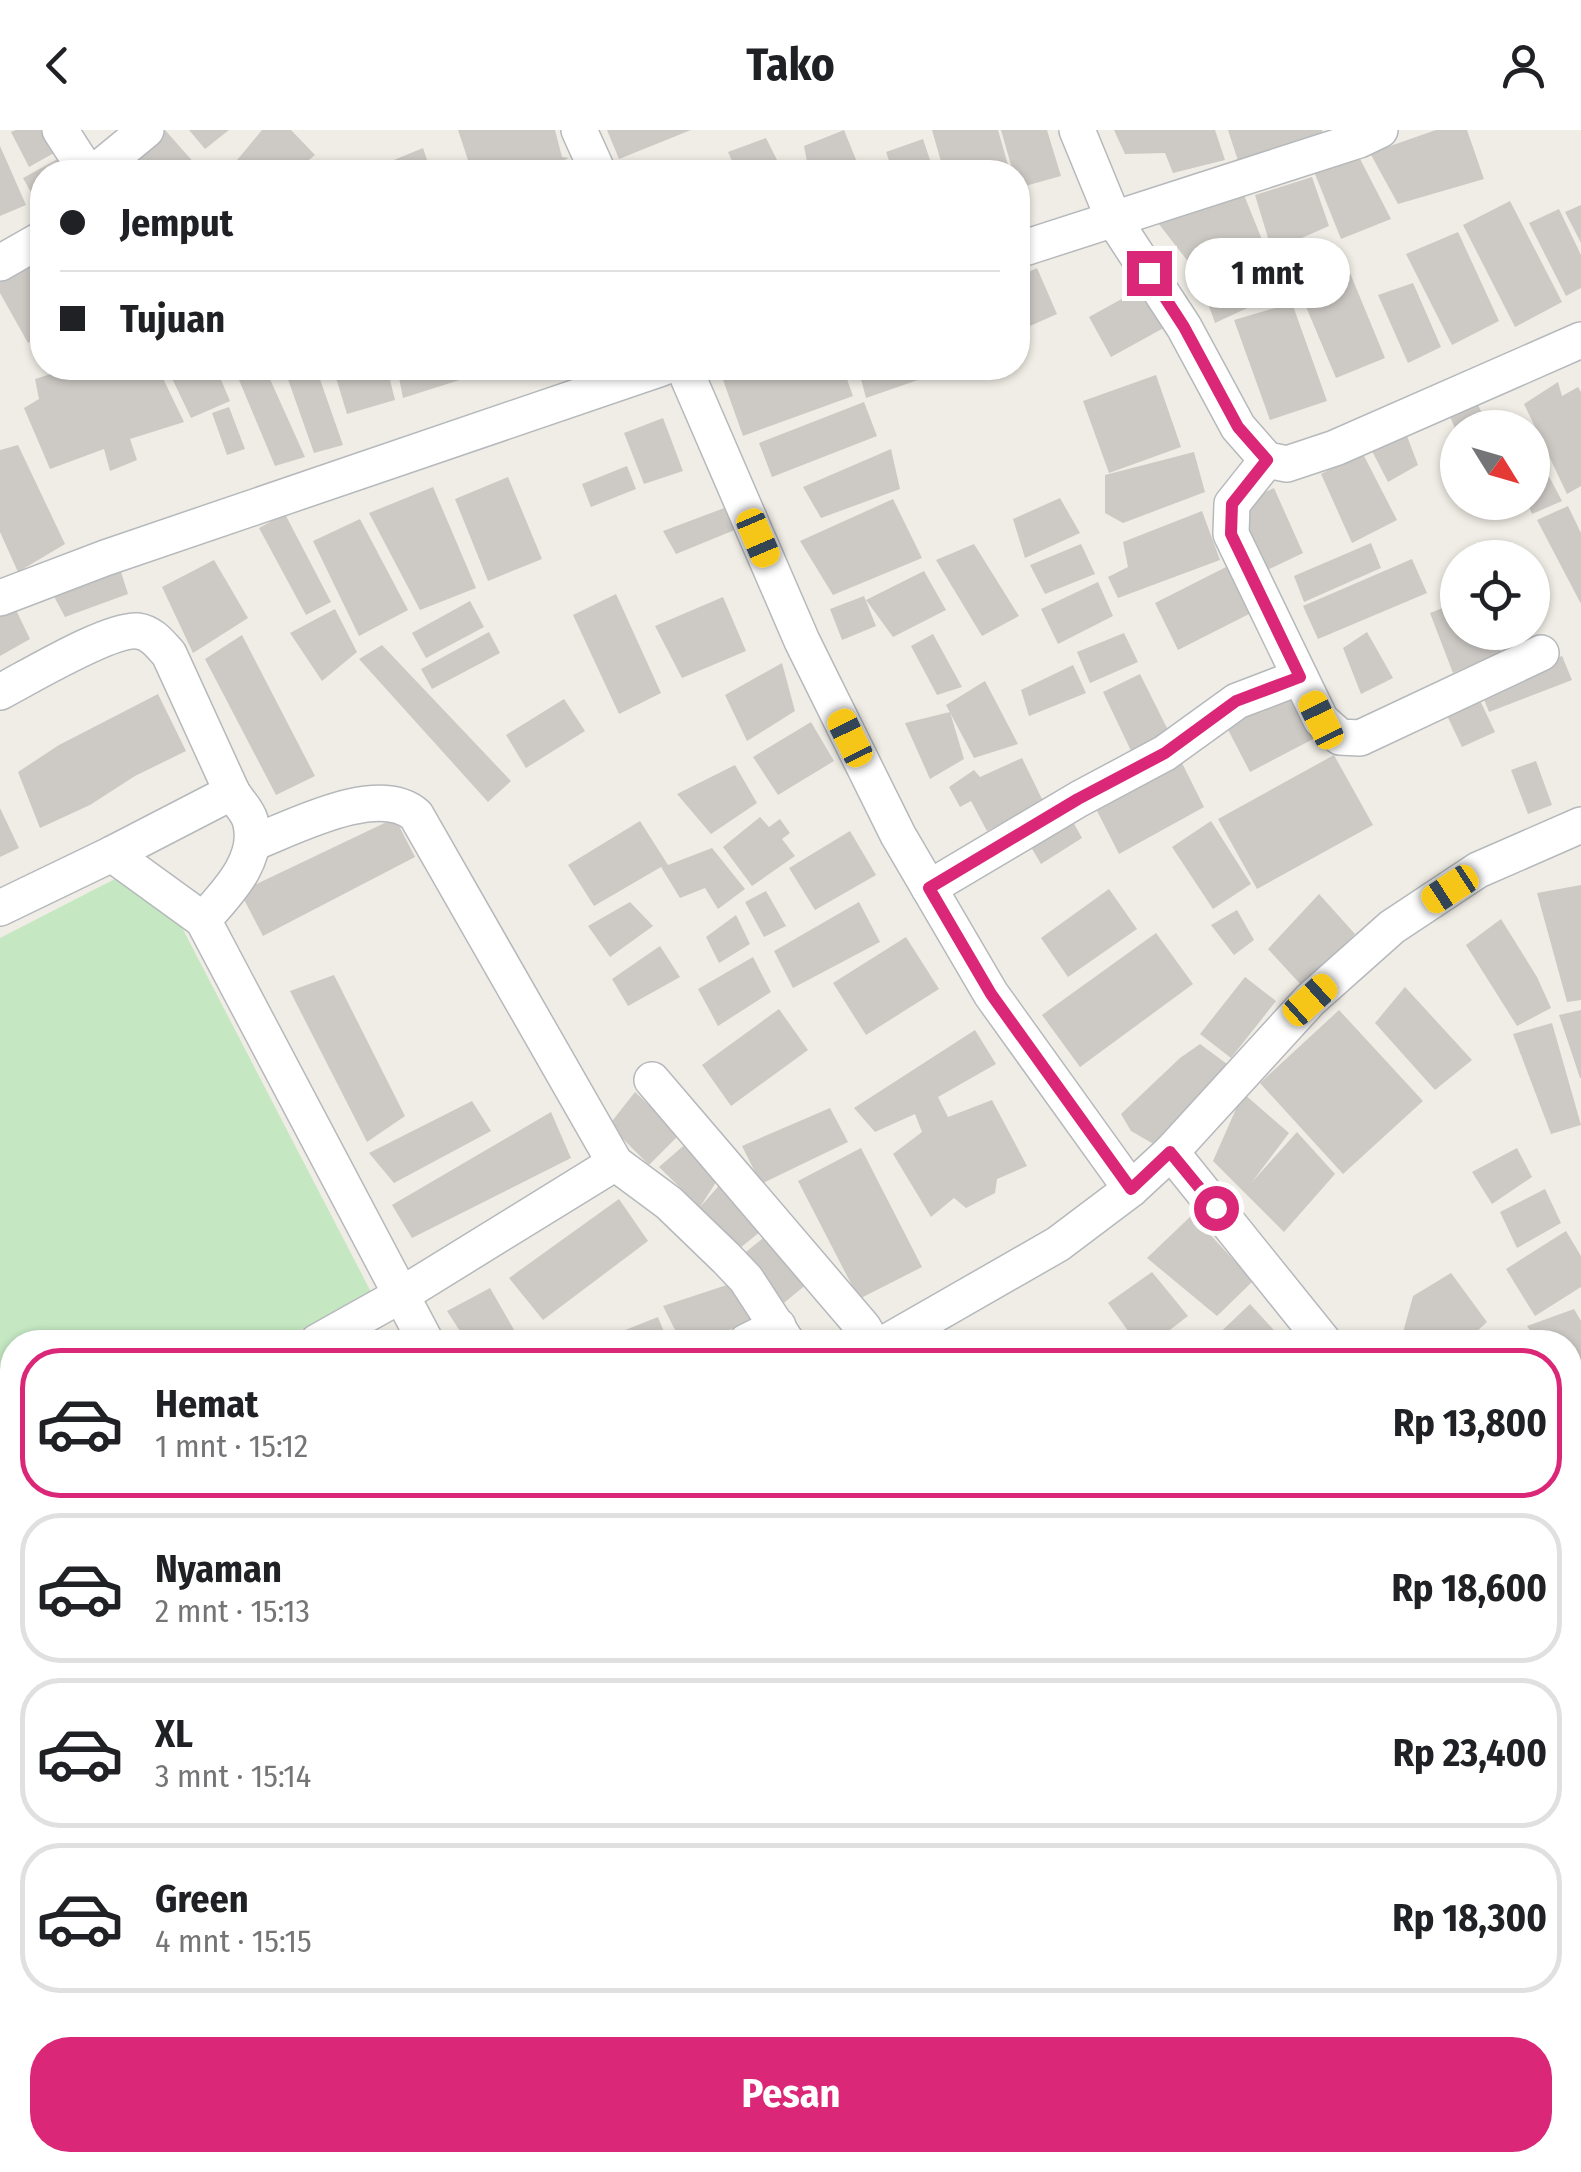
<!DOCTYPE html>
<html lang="id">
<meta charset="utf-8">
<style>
:root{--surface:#fff;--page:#f2f2f2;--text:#202124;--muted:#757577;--line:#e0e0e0;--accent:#db2777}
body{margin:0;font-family:"Fira Sans Condensed",sans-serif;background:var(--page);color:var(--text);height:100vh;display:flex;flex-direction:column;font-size:38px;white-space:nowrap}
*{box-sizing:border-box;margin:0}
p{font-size:32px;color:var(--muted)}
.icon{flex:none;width:55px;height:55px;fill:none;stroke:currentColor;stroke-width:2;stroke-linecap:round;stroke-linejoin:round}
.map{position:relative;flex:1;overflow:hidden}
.drawer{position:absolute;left:0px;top:1200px;width:1582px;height:842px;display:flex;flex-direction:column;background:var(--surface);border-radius:40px 40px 0 0;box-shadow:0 2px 8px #0004}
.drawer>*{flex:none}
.banner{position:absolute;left:30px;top:30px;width:1000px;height:220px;border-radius:40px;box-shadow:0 2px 8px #0004;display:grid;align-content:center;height:220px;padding:0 30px;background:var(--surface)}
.needle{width:65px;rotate:127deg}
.tools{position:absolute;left:1440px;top:280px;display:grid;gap:20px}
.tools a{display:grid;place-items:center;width:110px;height:110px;border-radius:50%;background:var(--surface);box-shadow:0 2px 8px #0004;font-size:50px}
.end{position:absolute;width:45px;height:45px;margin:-22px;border:12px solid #db2777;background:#fff;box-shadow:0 0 0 5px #fff}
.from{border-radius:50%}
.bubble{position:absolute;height:70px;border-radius:35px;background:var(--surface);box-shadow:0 2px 8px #0004;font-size:32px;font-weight:700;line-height:70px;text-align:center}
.car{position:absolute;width:30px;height:60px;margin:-30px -15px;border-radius:12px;box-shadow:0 0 8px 2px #0007;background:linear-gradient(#f5c518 24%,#345 0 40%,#f5c518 0 76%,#345 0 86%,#f5c518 0)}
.banner b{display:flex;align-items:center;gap:35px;height:95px;font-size:38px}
.banner b+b{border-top:2px solid var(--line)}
.banner i{width:25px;height:25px;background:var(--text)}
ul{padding:18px 0 0;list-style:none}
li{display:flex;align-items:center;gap:30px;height:150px;margin:0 20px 15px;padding:0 10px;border:5px solid var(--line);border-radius:40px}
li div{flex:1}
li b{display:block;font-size:38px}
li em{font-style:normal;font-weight:700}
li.selected{border-color:var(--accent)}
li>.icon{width:90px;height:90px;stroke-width:1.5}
.button{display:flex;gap:20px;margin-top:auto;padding:20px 30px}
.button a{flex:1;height:115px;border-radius:40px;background:var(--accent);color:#fff;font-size:40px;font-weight:700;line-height:115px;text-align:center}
header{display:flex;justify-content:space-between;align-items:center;height:130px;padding:0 30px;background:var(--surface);font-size:45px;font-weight:700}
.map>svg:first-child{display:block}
</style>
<header><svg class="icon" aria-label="back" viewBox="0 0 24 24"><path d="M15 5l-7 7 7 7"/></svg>Tako<svg class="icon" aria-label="person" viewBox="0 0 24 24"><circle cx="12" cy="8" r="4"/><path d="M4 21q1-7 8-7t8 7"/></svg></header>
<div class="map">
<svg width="1581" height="2042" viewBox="0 0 1581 2042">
<rect width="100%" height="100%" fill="#f0ede6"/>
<polygon fill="#c5e7c2" points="148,732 371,1162 278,1212 12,1212 12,1359 0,1366 0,808"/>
<g fill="#cdc9c5">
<polygon points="16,0 53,0 63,18 29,37 11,2"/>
<polygon points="158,0 165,0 196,35 187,42 105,42"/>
<polygon points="189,0 229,0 205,19"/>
<polygon points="262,0 291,0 315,25 294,42 242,42 233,35"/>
<polygon points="458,0 555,0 562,27 569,28 538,42 472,42"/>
<polygon points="607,0 691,0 619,29"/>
<polygon points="844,0 861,42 809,42 804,16"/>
<polygon points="932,0 998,0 1010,42 944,42"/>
<polygon points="1001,0 1047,0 1061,46 1018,58 1018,42 1013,42"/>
<polygon points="1114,0 1215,0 1225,30 1173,43 1165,23 1125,24"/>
<polygon points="1228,0 1322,0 1324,6 1239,34"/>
<polygon points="1436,0 1467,0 1484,49 1398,74 1370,23"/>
<polygon points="766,8 783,42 737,42 728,22"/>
<polygon points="923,9 934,42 893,42 886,22"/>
<polygon points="0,16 26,75 0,86"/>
<polygon points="423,18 431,42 395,42 394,30"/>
<polygon points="1357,23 1391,89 1341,109 1313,39"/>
<polygon points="65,25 75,42 42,42 42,82 23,48"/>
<polygon points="1312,47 1329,96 1272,121 1255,65"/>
<polygon points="1244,65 1267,122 1272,121 1284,161 1215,193 1197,143 1155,89"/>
<polygon points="1510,71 1562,172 1515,197 1463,95"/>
<polygon points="1581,75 1581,113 1565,82"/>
<polygon points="1559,79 1581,125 1581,158 1566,166 1529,93"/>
<polygon points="1458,102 1499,191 1452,215 1406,124"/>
<polygon points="35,133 42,147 42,204 28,213 0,163 0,152"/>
<polygon points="1037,138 1057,184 1030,196 1018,168 1018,147"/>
<polygon points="1350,143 1385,228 1336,248 1299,160"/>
<polygon points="1413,153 1441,217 1408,233 1378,165"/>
<polygon points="1147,155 1169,195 1111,227 1089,187"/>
<polygon points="1292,173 1327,271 1270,290 1234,190"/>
<polygon points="69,238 158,238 184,292 130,309 137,330 110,341 104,319 50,339 24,278 39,269 35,249"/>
<polygon points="167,238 216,238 230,271 191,288"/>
<polygon points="234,238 265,238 305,327 275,336"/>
<polygon points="284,238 316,238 343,315 314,323"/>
<polygon points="333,238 387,238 395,270 347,284"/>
<polygon points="397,238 465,238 466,248 403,268"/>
<polygon points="544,238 584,238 585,239 547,249"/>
<polygon points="749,238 843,238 853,266 743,306 722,247"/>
<polygon points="858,238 943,238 944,241 866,268"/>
<polygon points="1156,245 1181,317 1109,343 1083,271"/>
<polygon points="1558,252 1562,266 1578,257 1581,262 1581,356 1567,364 1524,274"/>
<polygon points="1474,265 1488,298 1458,298 1458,305 1446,278"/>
<polygon points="864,272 877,306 772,347 759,313"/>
<polygon points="229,277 245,319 227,325 212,283"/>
<polygon points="663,288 683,341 644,354 624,303"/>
<polygon points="1404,298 1418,335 1388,352 1370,317"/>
<polygon points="18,315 65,414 18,442 0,402 0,320"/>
<polygon points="891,319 900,359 821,388 803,357"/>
<polygon points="1194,322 1205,362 1123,393 1105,383 1105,345"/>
<polygon points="1362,322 1397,390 1352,413 1321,344"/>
<polygon points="627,336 636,359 591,377 582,354"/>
<polygon points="1544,337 1562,371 1532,384 1527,372 1532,372 1532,342"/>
<polygon points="508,347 542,429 488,451 455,369"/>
<polygon points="433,357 476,458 420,480 369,383"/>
<polygon points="1274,358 1303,423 1263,442 1233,377"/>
<polygon points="1060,368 1080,403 1025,428 1013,389"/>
<polygon points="893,369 922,428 833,465 800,411"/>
<polygon points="1568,376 1581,403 1581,474 1537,390"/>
<polygon points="727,377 737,399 676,424 663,401"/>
<polygon points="1202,381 1220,430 1118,468 1108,447 1128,437 1123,412"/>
<polygon points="285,384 331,472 306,485 259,398"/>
<polygon points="360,389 408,480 359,506 313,411"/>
<polygon points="1371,413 1381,438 1304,472 1294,446"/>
<polygon points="974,414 1019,486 982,506 936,430"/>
<polygon points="1081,414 1095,444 1045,464 1030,435"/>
<polygon points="1412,429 1427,463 1318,509 1303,476"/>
<polygon points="214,430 248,488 193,523 162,457"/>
<polygon points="1230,435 1253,482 1178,520 1155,473"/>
<polygon points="924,441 946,480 893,507 866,470"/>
<polygon points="121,442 128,464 65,487 50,459"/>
<polygon points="1098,452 1113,486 1058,514 1041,479"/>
<polygon points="616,464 661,563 619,584 573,485"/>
<polygon points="864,466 876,496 842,510 830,479"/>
<polygon points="723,467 746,521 682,548 655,496"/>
<polygon points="470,471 484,497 426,528 412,503"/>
<polygon points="1458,472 1458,502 1492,502 1501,522 1453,543 1430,483"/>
<polygon points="15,478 30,509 0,526 0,484"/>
<polygon points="335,479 357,522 322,551 290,503"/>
<polygon points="489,502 500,523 432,559 421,539"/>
<polygon points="1367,502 1393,548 1361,564 1343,518"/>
<polygon points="1124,503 1138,532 1090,553 1077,522"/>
<polygon points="933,504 962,557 937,565 911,516"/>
<polygon points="242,505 315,646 276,665 205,529"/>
<polygon points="382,515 511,651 488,672 359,529"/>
<polygon points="1562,526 1572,550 1489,582 1480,559"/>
<polygon points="782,533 795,581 747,611 725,565"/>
<polygon points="1073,535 1086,563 1029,586 1021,560"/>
<polygon points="1140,544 1171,606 1133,625 1103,562"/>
<polygon points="985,551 1018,614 974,628 946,575"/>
<polygon points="1291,557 1317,607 1250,642 1224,592"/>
<polygon points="1476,562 1495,602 1462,617 1443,577"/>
<polygon points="158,564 186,621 135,646 90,675 40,698 18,642 59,615"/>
<polygon points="564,569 585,601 526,638 506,605"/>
<polygon points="950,582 964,629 930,649 905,593"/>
<polygon points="811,592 834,631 778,665 753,627"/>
<polygon points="1334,625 1373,695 1257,759 1218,689"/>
<polygon points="1022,628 1043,671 987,701 971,671 960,677 949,657 974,640 980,647"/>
<polygon points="1181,631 1204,677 1119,724 1095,677"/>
<polygon points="1536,631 1552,675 1528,684 1511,640"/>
<polygon points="735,635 757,673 711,704 677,664"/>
<polygon points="1063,674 1082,708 1041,734 1019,697"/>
<polygon points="0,678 19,718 0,727"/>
<polygon points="760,687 769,697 780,689 790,703 782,709 795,726 752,756 723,717"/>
<polygon points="395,688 415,727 263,806 240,762"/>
<polygon points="640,691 668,735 712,718 745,759 718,779 705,758 680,768 661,737 594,776 568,735"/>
<polygon points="1211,691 1251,754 1213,779 1172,717"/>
<polygon points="850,701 876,745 815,780 789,738"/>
<polygon points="1581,755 1581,870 1567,872 1537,763"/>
<polygon points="1109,759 1137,799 1068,847 1041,808"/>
<polygon points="766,761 786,796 764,807 745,772"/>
<polygon points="1319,764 1355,804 1302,856 1268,819"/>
<polygon points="630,772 653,796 610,827 588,796"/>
<polygon points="859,772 880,812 793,858 774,821"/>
<polygon points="1237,780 1254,810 1234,825 1211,795"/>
<polygon points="736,785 750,814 719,833 706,807"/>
<polygon points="1501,789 1537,847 1551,878 1517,896 1466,815"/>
<polygon points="1156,803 1193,854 1080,937 1042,885"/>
<polygon points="906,807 939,859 866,905 833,853"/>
<polygon points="660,816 680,847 628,876 612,849"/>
<polygon points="753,827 771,862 718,896 698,859"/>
<polygon points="334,845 405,986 367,1012 290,861"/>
<polygon points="1245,847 1276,871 1231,928 1200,904"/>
<polygon points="1405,857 1472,930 1435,960 1375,893"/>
<polygon points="779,879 808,920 731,976 702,935"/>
<polygon points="1339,880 1423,971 1343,1044 1260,953"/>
<polygon points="1581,880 1581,948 1580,948 1559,885"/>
<polygon points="1552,893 1581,995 1551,1004 1513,904"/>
<polygon points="975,900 996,934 938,967 948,987 992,970 1027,1036 997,1049 995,1063 966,1078 954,1068 931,1087 893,1024 922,1002 915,984 875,1002 854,978"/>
<polygon points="1200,914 1227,934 1157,1016 1131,1001 1121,984 1180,928"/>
<polygon points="635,962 680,1004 649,1035 609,995"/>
<polygon points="1243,963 1289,1003 1252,1052 1297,1002 1335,1044 1284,1102 1213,1031"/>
<polygon points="472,971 491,1001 394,1053 369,1023"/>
<polygon points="830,978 848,1012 761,1054 742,1016"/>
<polygon points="551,982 571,1028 412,1108 392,1075"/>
<polygon points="689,1011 722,1043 700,1077 724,1050 765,1098 730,1126 693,1084 700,1077 659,1037"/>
<polygon points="861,1018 922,1137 859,1169 798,1051"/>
<polygon points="1517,1018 1532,1047 1492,1074 1472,1042"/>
<polygon points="1545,1059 1561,1093 1517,1118 1500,1082"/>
<polygon points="619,1069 648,1111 543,1190 509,1148"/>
<polygon points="1192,1085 1253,1151 1217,1186 1147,1128"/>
<polygon points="1566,1101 1581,1126 1581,1157 1535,1186 1506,1139"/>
<polygon points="768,1104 808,1153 773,1182 741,1126"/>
<polygon points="1152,1142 1188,1186 1154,1212 1136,1212 1108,1173"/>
<polygon points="1451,1143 1487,1192 1465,1212 1410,1212 1402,1206 1413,1166"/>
<polygon points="736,1152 755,1188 703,1212 681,1212 663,1176"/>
<polygon points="490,1158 521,1212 467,1212 447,1181"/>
<polygon points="1250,1174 1283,1210 1280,1212 1210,1212"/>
<polygon points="1574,1179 1581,1191 1581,1275 1570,1259 1570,1212 1538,1212 1527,1196"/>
<polygon points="658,1187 668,1212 595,1212"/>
<polygon points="1581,1351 1581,1442 1573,1449 1570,1446 1570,1357"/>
<polygon points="12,1410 12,1486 8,1489 0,1476 0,1417"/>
<polygon points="1581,1566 1581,1615 1570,1602 1570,1572"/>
<polygon points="1570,1818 1581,1834 1581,1877 1570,1864"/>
<polygon points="12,1886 12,1959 0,1944 0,1897"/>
<polygon points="1570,1964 1581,1979 1581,2033 1577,2037 1570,2030 1570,2011 1577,2005 1570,1998"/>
<polygon points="0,1971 12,1988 12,2030 44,2030 53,2042 0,2042"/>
<polygon points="59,2030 85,2030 95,2042 68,2042"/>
<polygon points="241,2030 314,2030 300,2042 251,2042"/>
<polygon points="434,2030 482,2030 486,2041 437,2042"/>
<polygon points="517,2030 551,2030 560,2042 525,2042"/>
<polygon points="560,2030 606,2030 611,2038 605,2042 568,2042"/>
<polygon points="627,2030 686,2030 691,2042 631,2042 624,2032"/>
<polygon points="761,2030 800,2030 806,2042 768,2042"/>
<polygon points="835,2030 888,2030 870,2042 843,2042"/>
<polygon points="913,2030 956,2030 940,2042 919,2042"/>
<polygon points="1122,2030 1202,2030 1203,2033 1189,2042 1129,2042"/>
<polygon points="1237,2030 1302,2030 1287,2042 1245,2042"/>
<polygon points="1329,2030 1410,2030 1393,2042 1339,2042"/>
<polygon points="1481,2030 1547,2030 1554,2042 1487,2042 1479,2032"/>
</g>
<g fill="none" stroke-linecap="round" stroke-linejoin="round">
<g stroke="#b6b9bc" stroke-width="38">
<g id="minor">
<polyline points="60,0 87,42"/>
<polyline points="579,0 598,42"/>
<polyline points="1077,0 1114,90 1184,197 1238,297 1267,330 1287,334 1335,318 1581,210"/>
<polyline points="95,42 146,0"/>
<polyline points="1018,120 1359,10 1380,0"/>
<polyline points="0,133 42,109"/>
<polyline points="684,238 802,511 898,705 991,864 1131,1059"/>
<polyline points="1267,330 1232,374 1231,404 1321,590 1340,607 1360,608 1541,523"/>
<polyline points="0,468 105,428 662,238"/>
<path d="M0 562C29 547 110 498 138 501 152 503 160 514 169 524L232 662"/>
<path d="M253 713C294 697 379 652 416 685L615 1033 669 1073 726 1128 746 1149 787 1212"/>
<path d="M112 724 232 662C237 671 247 680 250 690 262 729 226 764 203 790"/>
<polyline points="929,758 1079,669 1165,623 1237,571 1300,547"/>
<polyline points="0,778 112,724 203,790 426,1212"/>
<polyline points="652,950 863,1197 872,1212"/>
<polyline points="1171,1022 1324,1212"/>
<polyline points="317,1212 401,1165 615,1033"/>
<polyline points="746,1212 778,1196"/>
<polyline points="887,1212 1058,1114 1131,1059 1171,1022 1310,870 1392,797 1478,740 1581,695"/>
<polyline points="1570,1316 1581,1310"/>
<polyline points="0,1389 12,1382"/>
<polyline points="0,1562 12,1584"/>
<polyline points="1570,1668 1581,1661"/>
<polyline points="0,1670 12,1663"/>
<polyline points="0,1782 12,1797"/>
<polyline points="1570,1791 1581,1792"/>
<polyline points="1570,1922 1581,1911"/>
<polyline points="813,2030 822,2042"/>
<polyline points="1223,2030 1232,2042"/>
<polyline points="179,2042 201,2030"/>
<polyline points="507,2042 511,2030"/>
<polyline points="1035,2042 1052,2030"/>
<polyline points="1418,2042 1434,2030"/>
</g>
</g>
<use href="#minor" stroke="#fff" stroke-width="35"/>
</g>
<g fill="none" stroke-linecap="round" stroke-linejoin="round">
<polyline stroke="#db2777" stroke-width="12" points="1149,143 1184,197 1238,297 1267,330 1232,374 1231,404 1300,547 1236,571 1165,623 1078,669 929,758 991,864 1131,1059 1170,1022 1216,1078"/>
</g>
</svg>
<div class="tools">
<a><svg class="needle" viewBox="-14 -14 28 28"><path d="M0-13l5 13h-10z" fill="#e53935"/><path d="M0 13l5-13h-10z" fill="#757577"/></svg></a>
<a><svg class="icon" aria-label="locate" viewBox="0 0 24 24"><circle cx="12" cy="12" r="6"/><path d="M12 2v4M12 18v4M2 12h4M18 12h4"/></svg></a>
</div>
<i class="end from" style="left:1216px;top:1078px"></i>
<i class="end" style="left:1149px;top:143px"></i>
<div class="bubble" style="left:1185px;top:108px;width:165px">1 mnt</div>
<i class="car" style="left:758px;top:408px;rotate:157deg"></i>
<i class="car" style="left:1321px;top:590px;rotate:334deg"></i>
<i class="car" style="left:850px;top:608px;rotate:334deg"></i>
<i class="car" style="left:1450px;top:759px;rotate:237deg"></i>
<i class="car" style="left:1310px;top:870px;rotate:48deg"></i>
<div class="banner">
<b><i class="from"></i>Jemput</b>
<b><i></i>Tujuan</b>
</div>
<section class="drawer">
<ul>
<li class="selected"><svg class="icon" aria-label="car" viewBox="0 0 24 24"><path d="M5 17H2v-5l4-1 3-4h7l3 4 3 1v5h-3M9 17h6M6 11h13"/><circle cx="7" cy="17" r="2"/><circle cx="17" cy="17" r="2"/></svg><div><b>Hemat</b><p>1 mnt · 15:12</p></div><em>Rp 13,800</em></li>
<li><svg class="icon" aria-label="car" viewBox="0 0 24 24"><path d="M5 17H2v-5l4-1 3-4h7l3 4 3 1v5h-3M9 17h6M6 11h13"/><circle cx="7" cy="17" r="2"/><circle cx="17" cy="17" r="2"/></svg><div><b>Nyaman</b><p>2 mnt · 15:13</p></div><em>Rp 18,600</em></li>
<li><svg class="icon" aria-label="car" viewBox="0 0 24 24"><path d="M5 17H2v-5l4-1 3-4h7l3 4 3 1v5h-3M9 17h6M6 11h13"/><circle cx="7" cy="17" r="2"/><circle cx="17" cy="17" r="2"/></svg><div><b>XL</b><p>3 mnt · 15:14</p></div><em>Rp 23,400</em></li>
<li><svg class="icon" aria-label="car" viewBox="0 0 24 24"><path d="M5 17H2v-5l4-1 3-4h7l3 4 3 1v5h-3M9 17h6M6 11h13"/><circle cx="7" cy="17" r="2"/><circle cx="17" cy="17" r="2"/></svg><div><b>Green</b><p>4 mnt · 15:15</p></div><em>Rp 18,300</em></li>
</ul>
<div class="button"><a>Pesan</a></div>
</section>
</div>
